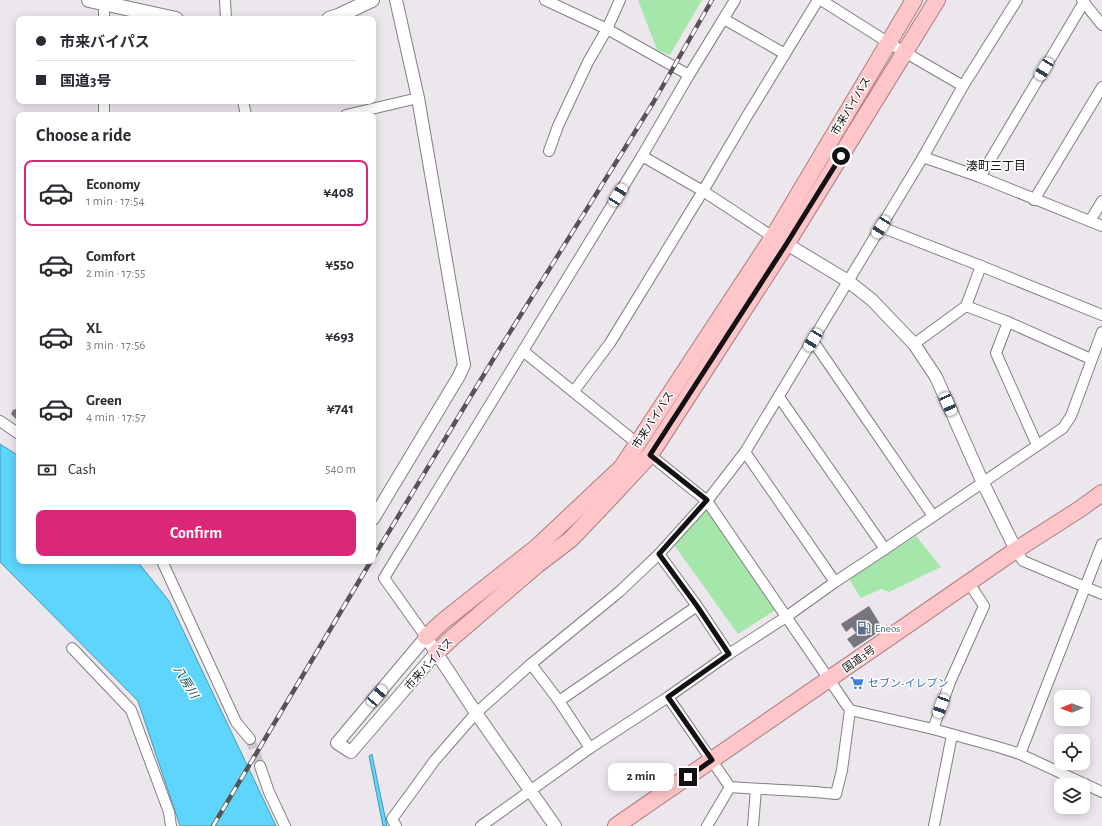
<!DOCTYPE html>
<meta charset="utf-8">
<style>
:root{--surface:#fff;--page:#f2f2f3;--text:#2b2b33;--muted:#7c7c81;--line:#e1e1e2;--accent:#db2777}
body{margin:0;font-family:"Alegreya Sans","Noto Sans JP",sans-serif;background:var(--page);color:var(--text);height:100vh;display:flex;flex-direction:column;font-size:15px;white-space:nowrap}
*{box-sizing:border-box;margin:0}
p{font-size:13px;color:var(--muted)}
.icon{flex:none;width:22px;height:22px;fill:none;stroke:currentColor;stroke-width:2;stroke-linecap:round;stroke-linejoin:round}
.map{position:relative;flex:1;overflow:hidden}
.panel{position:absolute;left:16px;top:112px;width:360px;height:452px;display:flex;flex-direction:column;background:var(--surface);border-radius:8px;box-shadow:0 2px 10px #0003}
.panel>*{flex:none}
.hud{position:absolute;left:16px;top:16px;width:360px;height:88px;border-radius:8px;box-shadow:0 2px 10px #0003;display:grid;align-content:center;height:88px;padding:0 20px;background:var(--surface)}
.needle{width:26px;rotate:269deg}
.fabs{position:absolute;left:1054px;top:690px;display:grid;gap:8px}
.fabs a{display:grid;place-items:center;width:36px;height:36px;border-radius:8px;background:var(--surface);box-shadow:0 2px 10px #0003;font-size:20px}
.end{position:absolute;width:18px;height:18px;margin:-9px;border:5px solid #131113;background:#fff;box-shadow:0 0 0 2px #fff}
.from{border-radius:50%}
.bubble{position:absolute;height:28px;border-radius:8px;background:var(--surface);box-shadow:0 2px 10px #0003;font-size:13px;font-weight:700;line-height:28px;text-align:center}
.car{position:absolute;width:12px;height:24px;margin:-12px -6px;border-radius:5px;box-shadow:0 0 3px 1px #0007;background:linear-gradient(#fff 24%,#345 0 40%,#fff 0 76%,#345 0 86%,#fff 0)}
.hud b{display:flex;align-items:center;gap:14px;height:38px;font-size:15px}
.hud b+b{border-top:1px solid var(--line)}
.hud i{width:10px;height:10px;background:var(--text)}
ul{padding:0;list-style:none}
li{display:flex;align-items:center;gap:12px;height:66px;margin:0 8px 6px;padding:0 12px;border:2px solid transparent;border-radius:8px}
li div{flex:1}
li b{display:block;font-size:15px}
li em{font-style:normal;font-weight:700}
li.selected{border-color:var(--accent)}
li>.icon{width:36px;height:36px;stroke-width:1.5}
h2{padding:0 20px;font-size:18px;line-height:48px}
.pay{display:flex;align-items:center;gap:10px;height:44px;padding:0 20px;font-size:15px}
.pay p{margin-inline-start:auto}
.button{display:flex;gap:8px;margin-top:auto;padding:8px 20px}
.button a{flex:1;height:46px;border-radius:8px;background:var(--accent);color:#fff;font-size:16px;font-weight:700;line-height:46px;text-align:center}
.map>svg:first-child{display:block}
</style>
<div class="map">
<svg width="1102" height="826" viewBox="0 0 1102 826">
<rect width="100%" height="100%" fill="#ece7ec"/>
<g fill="#a5e6aa">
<polygon points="638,0 702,0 670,55 657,50"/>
<polygon points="706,505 777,609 738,634 674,545"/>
<polygon points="916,536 941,567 889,592 881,589 861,598 849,579"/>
</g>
<g fill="#5dd5fc" stroke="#479ab6">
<polygon points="0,444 19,456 19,561 137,561 169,601 276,826 180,826 138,701 0,562"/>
<polygon points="372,754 372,755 387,826 383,826 369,756"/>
</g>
<g fill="#77767c">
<polygon points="19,408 19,422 11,414 13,410"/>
<polygon points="869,606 883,629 854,648 847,639 856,633 852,627 846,632 841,624"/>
</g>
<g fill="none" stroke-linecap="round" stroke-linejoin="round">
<polyline stroke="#cbc7cb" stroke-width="10" stroke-dasharray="10 5" stroke-linecap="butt" points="250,739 260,766"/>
<g stroke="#837e83" stroke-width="12">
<g id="minor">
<polyline points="104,0 104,19"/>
<polyline points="225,0 226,19"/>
<polyline points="545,0 607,29 689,75"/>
<polyline points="821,0 889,43 963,86"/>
<polyline points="1082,0 1102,25"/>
<polyline points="724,19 785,54"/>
<polyline points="243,101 246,115"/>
<polyline points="104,115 104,101"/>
<polyline points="346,115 418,98"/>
<polyline points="549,151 558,126 588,62 607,29 620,0"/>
<polyline points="642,156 703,191 773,237"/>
<polyline points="923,157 980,177 1102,226"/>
<polyline points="980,177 1084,2"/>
<polyline points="1034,200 1102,87"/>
<polyline points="1090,221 1102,201"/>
<polyline points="881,227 981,266 1102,315"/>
<polyline points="966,306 1008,322 1091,359"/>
<polyline points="1008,322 996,353 1037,445"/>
<polyline points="813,341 933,516"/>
<polyline points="914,344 966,306 981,266"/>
<polyline points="523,351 638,444"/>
<polyline points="574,391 610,343 703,191 747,116 818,0"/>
<polyline points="779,397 885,549"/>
<polyline points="0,421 19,434"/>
<polyline points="745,452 835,582"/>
<polyline points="650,455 707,501 850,710 933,729 998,747 1020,754 1102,792"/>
<polyline points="1016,550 1023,561 1102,594"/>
<polyline points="659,554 697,606 729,654"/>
<polyline points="162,561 236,722 250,739"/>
<polyline points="426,637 384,578 642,156 689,75 735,0"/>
<polyline points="72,648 131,710 169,812 171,826"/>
<polyline points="531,664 559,701 590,748"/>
<path d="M668 697 730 787C765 790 801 790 836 794L842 770 850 710"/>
<polyline points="559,701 697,606"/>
<polyline points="933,729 950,682 984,606 969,583"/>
<polyline points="1020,754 1102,544"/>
<polyline points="260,766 269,792 285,826"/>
<polyline points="396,826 392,819 435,760 476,713 531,664 619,592 659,554 707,501 745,452 923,157 963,86 1017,0"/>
<polyline points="481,826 590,748 668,697 729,654 786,617 835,582 885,549 1063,428 1071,416 1102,332"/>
<polyline points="707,826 730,787"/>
<polyline points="753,826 756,789"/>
<polyline points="934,826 952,735"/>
</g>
</g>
<g stroke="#837e83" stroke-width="14">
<g id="tertiary">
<polyline points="780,240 848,281 872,300 914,344 936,377 983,483 1016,550"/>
<polyline points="373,519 459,376 464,365 418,98 396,0"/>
<polyline points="436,653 351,752 337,743 426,637 476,713 555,826"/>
</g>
</g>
<g stroke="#837e83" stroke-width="16">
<g id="secondary">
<polyline points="89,0 176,19"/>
<polyline points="329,19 338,16 372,0"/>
</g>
</g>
<g stroke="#ab7e80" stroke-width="18">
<g id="trunk">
<polyline points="426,637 442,622 537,547 622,467 773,237 914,0"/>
<polyline points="436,653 452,638 537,565 571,539 612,496 650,455 787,243 937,0"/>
<polyline points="616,826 1016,550 1080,509 1102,493"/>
</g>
</g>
<use href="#minor" stroke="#fff" stroke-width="10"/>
<use href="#tertiary" stroke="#fff" stroke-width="12"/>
<use href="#secondary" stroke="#fff" stroke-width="14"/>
<use href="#trunk" stroke="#fec6c8" stroke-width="16"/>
<g stroke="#575457" stroke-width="4.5">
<g id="rail">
<polyline points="373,558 497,353 653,103 712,0"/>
<polyline points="213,826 371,561"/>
</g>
</g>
<use href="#rail" stroke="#fff" stroke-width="3" stroke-dasharray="9" stroke-linecap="butt"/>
</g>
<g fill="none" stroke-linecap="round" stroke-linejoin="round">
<polyline stroke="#131113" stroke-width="5" points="688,777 712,760 668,697 729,654 697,606 659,554 707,500 650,455 787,243 841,156"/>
</g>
<defs>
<g id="fuel-bare" transform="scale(1.08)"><path d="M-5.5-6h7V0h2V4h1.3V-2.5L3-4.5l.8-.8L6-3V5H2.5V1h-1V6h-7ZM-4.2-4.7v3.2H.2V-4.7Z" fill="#5c6f8a" stroke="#fff" stroke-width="2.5" paint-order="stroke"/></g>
<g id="supermarket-bare" transform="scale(1.08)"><path d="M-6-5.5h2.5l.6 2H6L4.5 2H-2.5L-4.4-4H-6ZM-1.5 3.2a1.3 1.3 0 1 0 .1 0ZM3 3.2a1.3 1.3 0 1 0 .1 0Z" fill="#3f7fe0" stroke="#fff" stroke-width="2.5" paint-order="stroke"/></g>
</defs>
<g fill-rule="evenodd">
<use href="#fuel-bare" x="864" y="628"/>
<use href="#supermarket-bare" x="857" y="683"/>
</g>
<g text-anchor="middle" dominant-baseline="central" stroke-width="3" stroke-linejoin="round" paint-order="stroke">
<g font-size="11" fill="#131113" stroke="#fff">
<text transform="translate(851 106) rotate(-59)">市来バイパス</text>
<text transform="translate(653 420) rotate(-57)">市来バイパス</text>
<text transform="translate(859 659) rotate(-35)">国道3号</text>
<text transform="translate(429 664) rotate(-48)">市来バイパス</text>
</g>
<g font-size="11" fill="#4e5e75" stroke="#fff" text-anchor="start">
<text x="875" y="628">Eneos</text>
</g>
<g font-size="11" fill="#366cbe" stroke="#fff" text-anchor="start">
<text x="868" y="683">セブン-イレブン</text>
</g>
<g font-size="12" fill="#131113" stroke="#fff">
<text x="996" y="166">湊町三丁目</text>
</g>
<g font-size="12" font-style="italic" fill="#144858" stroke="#fff">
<text transform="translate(186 682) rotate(58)">八房川</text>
</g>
</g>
</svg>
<div class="fabs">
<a><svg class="needle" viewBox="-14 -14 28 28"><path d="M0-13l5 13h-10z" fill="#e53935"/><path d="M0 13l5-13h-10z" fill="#7c7c81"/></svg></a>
<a><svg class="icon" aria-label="locate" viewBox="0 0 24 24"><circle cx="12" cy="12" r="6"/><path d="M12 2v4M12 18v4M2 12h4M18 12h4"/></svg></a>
<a><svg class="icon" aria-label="layers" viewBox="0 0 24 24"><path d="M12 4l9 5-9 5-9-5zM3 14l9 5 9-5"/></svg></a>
</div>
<i class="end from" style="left:841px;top:156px"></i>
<i class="end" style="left:688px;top:777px"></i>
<div class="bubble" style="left:608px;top:763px;width:66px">2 min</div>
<i class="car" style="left:1044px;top:69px;rotate:211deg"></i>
<i class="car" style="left:618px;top:195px;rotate:32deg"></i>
<i class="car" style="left:881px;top:227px;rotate:212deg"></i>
<i class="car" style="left:813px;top:340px;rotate:211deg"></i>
<i class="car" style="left:948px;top:404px;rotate:156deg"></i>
<i class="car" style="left:377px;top:696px;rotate:40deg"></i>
<i class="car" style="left:941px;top:706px;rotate:200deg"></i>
<div class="hud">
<b><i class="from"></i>市来バイパス</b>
<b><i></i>国道3号</b>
</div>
<section class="panel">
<h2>Choose a ride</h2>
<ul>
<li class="selected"><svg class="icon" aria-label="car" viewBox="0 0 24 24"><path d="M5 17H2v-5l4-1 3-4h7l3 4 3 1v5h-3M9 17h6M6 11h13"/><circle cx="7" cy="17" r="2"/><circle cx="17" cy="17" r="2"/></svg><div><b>Economy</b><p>1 min · 17:54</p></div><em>¥408</em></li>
<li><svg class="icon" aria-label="car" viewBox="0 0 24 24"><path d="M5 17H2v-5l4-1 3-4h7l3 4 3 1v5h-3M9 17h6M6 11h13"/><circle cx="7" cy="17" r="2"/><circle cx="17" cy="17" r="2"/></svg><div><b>Comfort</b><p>2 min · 17:55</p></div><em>¥550</em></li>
<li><svg class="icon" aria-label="car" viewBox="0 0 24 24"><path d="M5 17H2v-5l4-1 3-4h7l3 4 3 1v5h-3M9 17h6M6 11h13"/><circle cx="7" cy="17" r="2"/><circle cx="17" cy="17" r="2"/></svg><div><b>XL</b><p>3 min · 17:56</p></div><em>¥693</em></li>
<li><svg class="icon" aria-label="car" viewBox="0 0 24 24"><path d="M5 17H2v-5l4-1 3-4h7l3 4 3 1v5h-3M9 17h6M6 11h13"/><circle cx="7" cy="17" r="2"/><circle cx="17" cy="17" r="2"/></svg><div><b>Green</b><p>4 min · 17:57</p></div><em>¥741</em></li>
</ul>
<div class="pay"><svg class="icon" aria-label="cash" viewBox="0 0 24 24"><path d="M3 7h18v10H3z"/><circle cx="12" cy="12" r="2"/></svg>Cash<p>540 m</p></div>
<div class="button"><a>Confirm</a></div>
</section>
</div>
